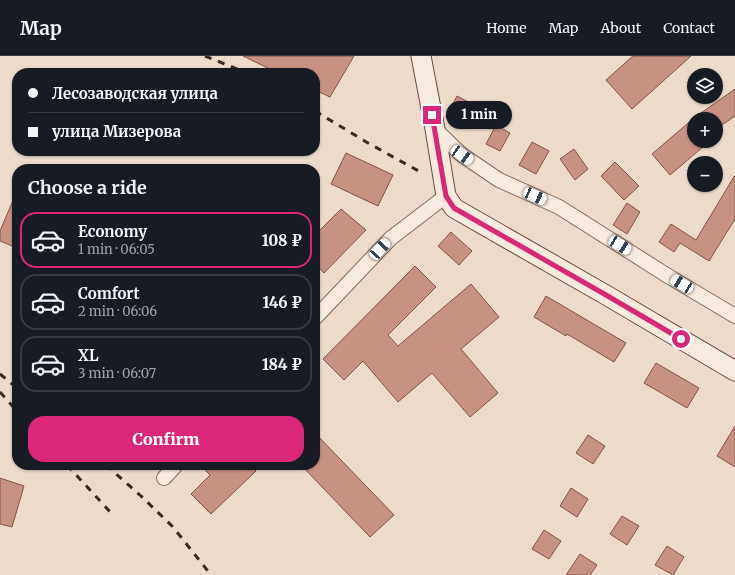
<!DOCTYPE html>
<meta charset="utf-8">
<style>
:root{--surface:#171b24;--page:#242831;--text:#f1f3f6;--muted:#9ea1a6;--line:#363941;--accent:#db2777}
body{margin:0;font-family:Merriweather,serif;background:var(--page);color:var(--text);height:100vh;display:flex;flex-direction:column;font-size:15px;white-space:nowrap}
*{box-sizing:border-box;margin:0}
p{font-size:13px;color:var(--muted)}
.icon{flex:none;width:22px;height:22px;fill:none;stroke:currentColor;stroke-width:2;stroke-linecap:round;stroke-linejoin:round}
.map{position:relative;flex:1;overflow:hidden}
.sheet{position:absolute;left:12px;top:108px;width:308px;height:306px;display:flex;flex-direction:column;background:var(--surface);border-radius:16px;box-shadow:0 1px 3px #0004}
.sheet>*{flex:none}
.guide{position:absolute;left:12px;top:12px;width:308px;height:88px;border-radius:16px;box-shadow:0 1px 3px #0004;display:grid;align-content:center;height:88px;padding:0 16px;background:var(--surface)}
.controls{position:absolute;left:687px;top:12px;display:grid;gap:8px}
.controls a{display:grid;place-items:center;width:36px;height:36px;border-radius:50%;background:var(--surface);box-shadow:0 1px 3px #0004;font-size:20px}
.end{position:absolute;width:18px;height:18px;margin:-9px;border:5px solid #db2777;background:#fff;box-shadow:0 0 0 2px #fff}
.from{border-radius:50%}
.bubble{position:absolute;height:28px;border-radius:14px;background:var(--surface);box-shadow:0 1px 3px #0004;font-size:13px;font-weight:800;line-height:28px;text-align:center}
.car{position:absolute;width:12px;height:24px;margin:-12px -6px;border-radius:5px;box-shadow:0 0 3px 1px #0007;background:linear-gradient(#fff 24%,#345 0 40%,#fff 0 76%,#345 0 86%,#fff 0)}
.guide b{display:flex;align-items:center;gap:14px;height:38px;font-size:15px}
.guide b+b{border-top:1px solid var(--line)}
.guide i{width:10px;height:10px;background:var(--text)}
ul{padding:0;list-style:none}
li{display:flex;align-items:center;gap:12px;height:56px;margin:0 8px 6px;padding:0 8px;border:2px solid var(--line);border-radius:16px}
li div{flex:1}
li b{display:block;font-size:15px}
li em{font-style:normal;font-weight:800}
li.current{border-color:var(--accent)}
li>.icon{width:36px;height:36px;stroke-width:1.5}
h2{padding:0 16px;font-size:18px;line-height:48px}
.primary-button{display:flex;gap:8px;margin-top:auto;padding:8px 16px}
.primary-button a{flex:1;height:46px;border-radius:16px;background:var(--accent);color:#fff;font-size:16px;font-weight:800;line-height:46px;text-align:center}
header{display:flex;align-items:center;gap:24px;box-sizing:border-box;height:56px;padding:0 20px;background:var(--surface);border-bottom:1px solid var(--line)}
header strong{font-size:19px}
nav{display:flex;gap:22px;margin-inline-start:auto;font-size:14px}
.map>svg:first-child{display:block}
</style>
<header>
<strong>Map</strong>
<nav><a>Home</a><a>Map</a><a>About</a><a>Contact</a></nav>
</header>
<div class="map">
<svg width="735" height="519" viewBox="0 0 735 519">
<rect width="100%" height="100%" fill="#ecdbcb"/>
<g fill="#c79184" stroke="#865248">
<polygon points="243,0 354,0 330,41 315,34 315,17 278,17"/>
<polygon points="633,0 691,0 632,53 606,24"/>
<polygon points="735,33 735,60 716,73 716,63 694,63 694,85 710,85 670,119 652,98 694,62"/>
<polygon points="457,40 480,52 468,73 446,61"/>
<polygon points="496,69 510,77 500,95 486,88"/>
<polygon points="532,86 549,95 536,118 519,109"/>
<polygon points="574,93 588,113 575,124 560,103"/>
<polygon points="346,97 393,119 378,150 331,128"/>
<polygon points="615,106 639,130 624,144 601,120"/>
<polygon points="735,119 735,163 709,205 680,187 674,196 659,186 671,168 696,184"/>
<polygon points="17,135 17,192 0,185 0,175"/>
<polygon points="627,147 640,156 627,178 613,169"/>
<polygon points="341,153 366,174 324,217 315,207 315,179"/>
<polygon points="451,176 472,195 459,209 438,190"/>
<polygon points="415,210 436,231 388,279 398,290 471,228 499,261 461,293 498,337 470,361 432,317 398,346 363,305 344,324 323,303"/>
<polygon points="546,240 626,287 614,306 567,278 566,280 534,261"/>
<polygon points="656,307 699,332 687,352 644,327"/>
<polygon points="735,370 735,411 717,400"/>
<polygon points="315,377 394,459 370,481 301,409 315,409"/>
<polygon points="588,379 605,390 593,408 576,397"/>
<polygon points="200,409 250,409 256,415 211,458 191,438 210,419"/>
<polygon points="0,422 24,430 12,471 0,468"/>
<polygon points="571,432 588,443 577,461 560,450"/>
<polygon points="622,460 639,470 627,489 610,478"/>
<polygon points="544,474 561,485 549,503 532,493"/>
<polygon points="667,490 684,501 673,519 655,509"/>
<polygon points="580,498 597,509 590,519 566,519"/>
</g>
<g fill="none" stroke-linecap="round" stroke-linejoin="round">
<g stroke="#886c60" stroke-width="16">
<g id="street">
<polyline points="435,73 462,99 499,124 559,151 668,220 735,260"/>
<polyline points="315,262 391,182 446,140"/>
<polyline points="164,422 176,409"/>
</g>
</g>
<g stroke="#6a4e43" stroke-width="21">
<polyline id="secondary" points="421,0 435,73 446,140 454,152 606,239 735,315"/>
</g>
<use href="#street" stroke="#f7eade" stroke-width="14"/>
<use href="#secondary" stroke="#f7eade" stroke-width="19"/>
<g stroke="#3a2822" stroke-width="3" stroke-dasharray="7 7" stroke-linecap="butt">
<polyline points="205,0 247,17"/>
<polyline points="315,55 368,87 424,118"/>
<polyline points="0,318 17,332"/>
<polyline points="0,336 17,355"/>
<polyline points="67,409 113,459"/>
<polyline points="106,409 141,440 173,471 211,519"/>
</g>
</g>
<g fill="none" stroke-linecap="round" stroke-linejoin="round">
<polyline stroke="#db2777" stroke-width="5" points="432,59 446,140 454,152 606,239 681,283"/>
</g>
</svg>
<div class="controls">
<a><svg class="icon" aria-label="layers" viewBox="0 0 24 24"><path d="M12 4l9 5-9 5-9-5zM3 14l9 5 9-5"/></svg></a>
<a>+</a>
<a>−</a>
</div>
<i class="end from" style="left:681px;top:283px"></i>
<i class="end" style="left:432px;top:59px"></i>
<div class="bubble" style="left:446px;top:45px;width:66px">1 min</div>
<i class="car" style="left:462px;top:99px;rotate:124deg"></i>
<i class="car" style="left:535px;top:140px;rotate:114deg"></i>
<i class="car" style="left:620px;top:189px;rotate:122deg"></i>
<i class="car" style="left:380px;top:193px;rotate:43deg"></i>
<i class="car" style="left:682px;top:228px;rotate:301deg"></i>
<div class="guide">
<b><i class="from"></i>Лесозаводская улица</b>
<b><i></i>улица Мизерова</b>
</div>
<section class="sheet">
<h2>Choose a ride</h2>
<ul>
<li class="current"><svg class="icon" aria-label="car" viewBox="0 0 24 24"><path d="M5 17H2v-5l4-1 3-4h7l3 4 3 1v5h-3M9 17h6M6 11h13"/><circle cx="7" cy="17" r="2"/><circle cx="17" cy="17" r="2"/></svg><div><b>Economy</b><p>1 min · 06:05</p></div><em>108 ₽</em></li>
<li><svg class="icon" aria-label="car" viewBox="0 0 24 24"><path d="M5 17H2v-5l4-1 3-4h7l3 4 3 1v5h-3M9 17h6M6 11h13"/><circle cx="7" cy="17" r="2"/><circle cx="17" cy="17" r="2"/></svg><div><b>Comfort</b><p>2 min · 06:06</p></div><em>146 ₽</em></li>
<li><svg class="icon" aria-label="car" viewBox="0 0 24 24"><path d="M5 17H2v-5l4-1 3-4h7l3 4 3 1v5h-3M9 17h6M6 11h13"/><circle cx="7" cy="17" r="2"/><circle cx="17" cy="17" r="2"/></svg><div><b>XL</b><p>3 min · 06:07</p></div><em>184 ₽</em></li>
</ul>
<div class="primary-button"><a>Confirm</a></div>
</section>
</div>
